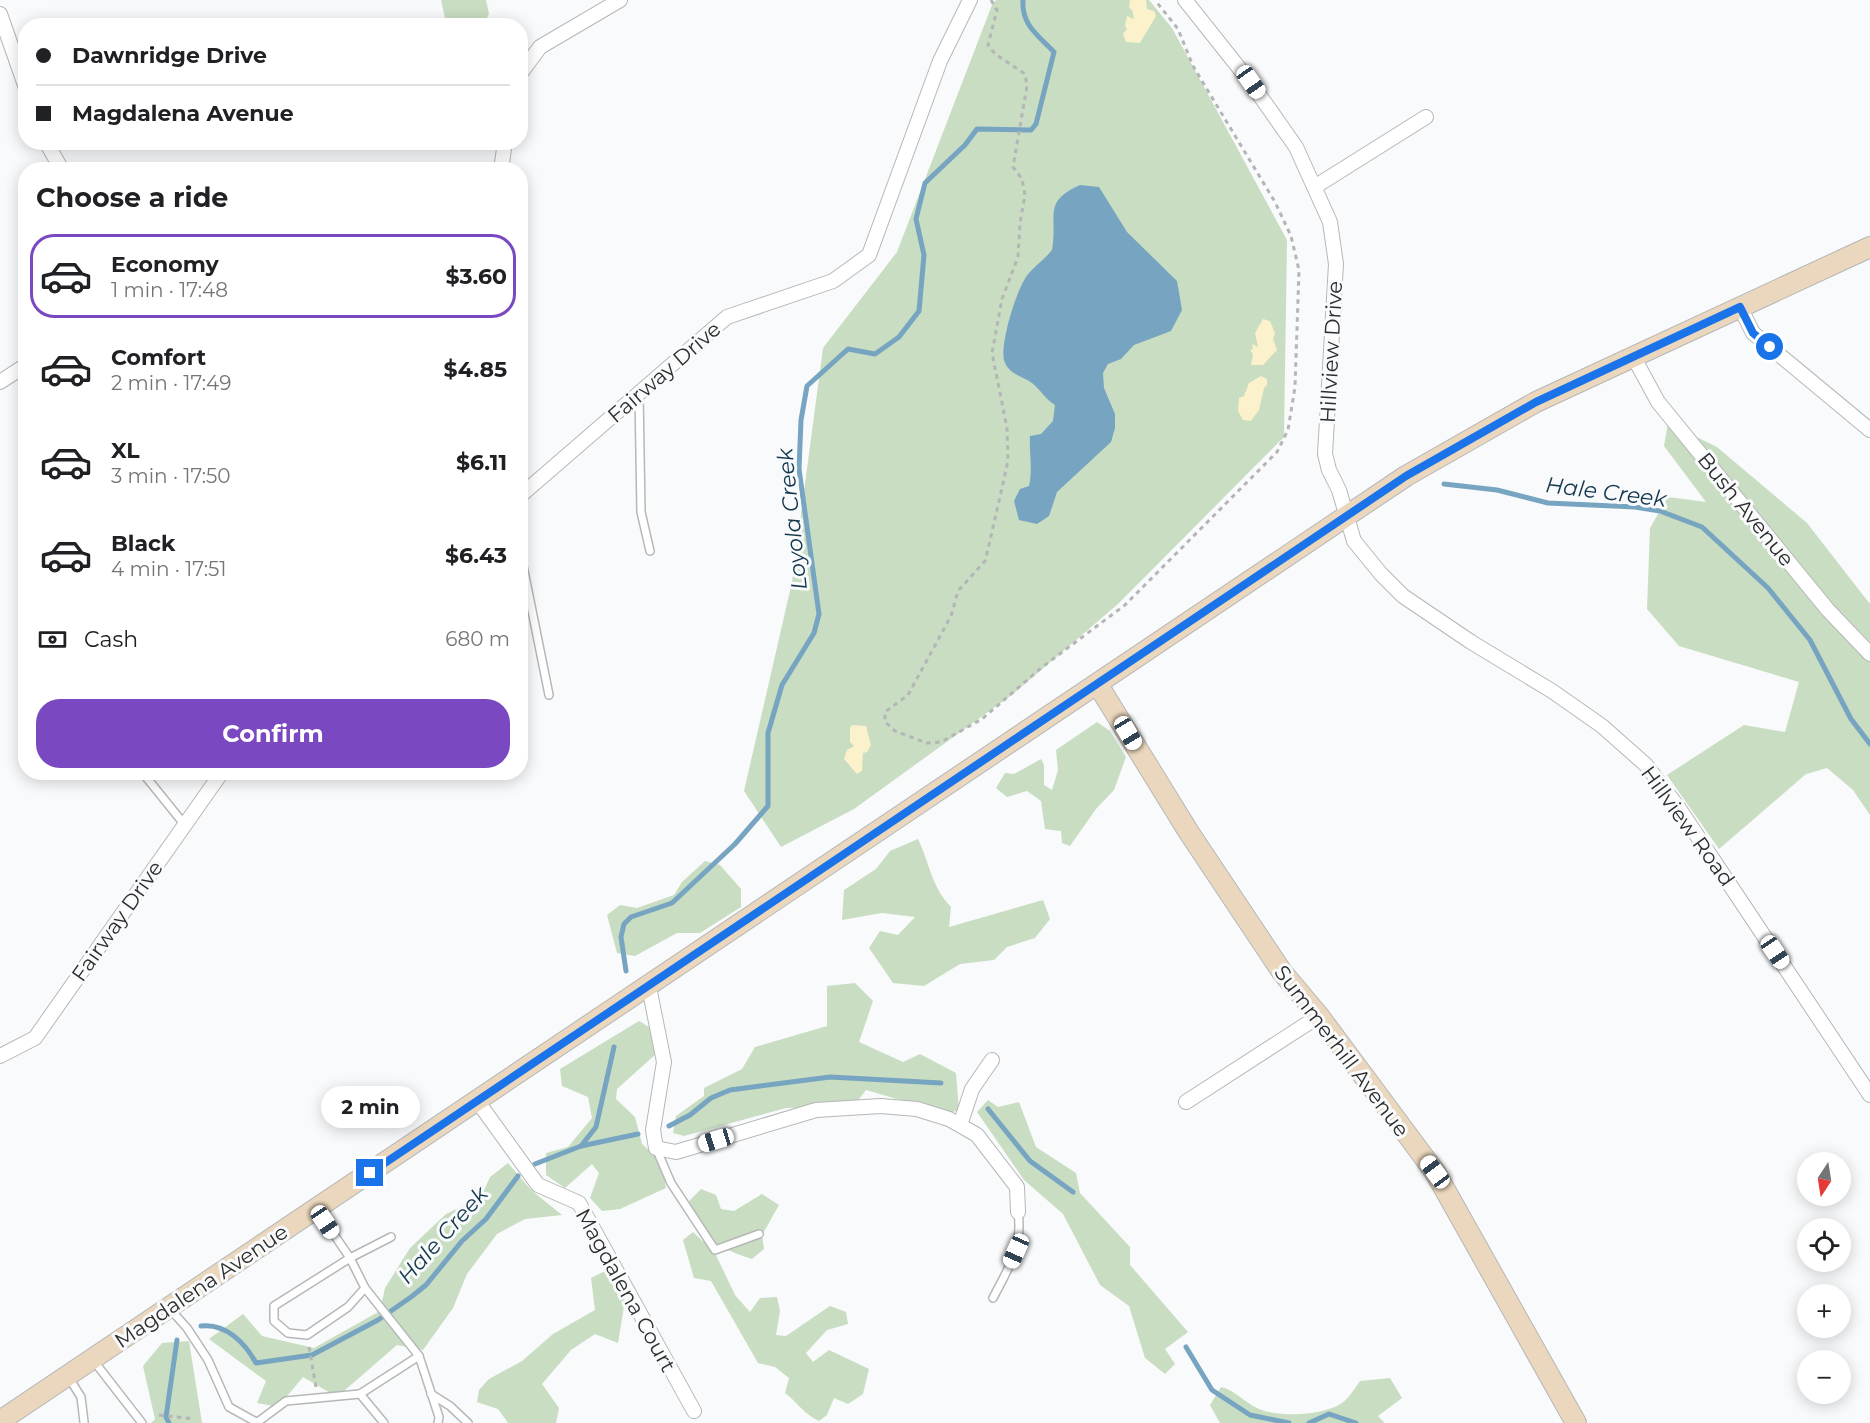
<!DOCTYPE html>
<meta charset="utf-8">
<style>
:root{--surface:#fff;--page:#f6f6f6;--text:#202124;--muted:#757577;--line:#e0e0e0;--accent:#7a48c0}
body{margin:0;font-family:Montserrat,sans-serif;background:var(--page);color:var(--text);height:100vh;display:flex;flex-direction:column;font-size:22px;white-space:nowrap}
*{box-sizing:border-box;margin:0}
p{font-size:20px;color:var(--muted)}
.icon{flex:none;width:33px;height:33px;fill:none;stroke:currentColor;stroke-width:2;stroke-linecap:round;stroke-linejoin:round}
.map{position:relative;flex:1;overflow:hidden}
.details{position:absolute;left:18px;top:162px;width:510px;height:618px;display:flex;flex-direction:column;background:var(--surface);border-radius:24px;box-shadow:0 3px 15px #0003}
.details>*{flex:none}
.top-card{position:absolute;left:18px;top:18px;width:510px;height:132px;border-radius:24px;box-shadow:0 3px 15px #0003;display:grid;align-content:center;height:132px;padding:0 18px;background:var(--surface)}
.needle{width:39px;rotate:192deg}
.fabs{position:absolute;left:1797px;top:1152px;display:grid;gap:12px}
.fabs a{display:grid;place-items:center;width:54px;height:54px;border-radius:50%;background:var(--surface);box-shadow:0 3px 15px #0003;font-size:30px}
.end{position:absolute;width:27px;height:27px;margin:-14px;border:8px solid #1a73e8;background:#fff;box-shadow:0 0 0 3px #fff}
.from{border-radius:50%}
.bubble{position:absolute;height:42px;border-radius:21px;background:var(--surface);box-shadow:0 3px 15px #0003;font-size:20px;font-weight:700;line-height:42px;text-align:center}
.car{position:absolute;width:18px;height:36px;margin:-18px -9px;border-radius:8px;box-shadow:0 0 4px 2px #0007;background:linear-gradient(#fff 24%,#345 0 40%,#fff 0 76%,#345 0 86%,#fff 0)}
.top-card b{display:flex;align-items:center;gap:21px;height:57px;font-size:22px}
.top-card b+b{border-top:2px solid var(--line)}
.top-card i{width:15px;height:15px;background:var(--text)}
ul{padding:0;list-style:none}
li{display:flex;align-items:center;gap:18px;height:84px;margin:0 12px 9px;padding:0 6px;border:3px solid transparent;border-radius:24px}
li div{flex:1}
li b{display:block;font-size:22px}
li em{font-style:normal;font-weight:700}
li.selected{border-color:var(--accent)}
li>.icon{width:54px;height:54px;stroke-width:1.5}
h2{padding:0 18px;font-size:27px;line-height:72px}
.pay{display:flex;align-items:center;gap:15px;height:66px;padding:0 18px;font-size:22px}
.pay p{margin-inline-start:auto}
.primary-button{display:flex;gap:12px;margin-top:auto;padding:12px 18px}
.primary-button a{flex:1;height:69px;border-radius:24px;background:var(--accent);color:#fff;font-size:24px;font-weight:700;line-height:69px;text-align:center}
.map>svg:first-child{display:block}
</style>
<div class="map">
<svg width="1870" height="1423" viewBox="0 0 1870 1423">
<rect width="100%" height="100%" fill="#f9fafb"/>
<g fill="#c8ddc1">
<polygon points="441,0 486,0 489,14 487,18 450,25 446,23"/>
<polygon points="996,0 1149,0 1172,28 1287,240 1284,437 1118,604 1013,694 854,809 781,847 744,791 792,582 823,348 897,252 992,5"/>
<polygon points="1668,423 1717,447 1807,523 1870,604 1870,815 1853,790 1827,768 1806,774 1719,849 1667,775 1744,725 1785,732 1799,682 1679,646 1647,609 1650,528 1668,497 1706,502 1664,446"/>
<polygon points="1097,722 1110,731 1126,757 1114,790 1096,809 1070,846 1062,843 1061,831 1045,829 1041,801 1027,791 1007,797 996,788 1005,773 1014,774 1041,759 1044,765 1044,785 1052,790 1058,770 1056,750"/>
<path d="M918 839C930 864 931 886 951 907L949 927 1043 900 1050 919 1035 938 1007 947 994 960 960 964 924 986 893 983 869 948 880 931 898 935 915 917 882 913 842 920 844 890 876 869 890 851Z"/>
<polygon points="705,861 720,865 741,889 741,907 700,933 677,933 635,956 617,953 607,915 620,905 637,908 674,895 682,882"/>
<polygon points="855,983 873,1001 859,1042 903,1062 920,1054 956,1073 959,1110 931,1119 904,1101 866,1090 853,1107 786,1108 684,1136 673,1133 676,1116 704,1096 704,1088 742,1069 755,1047 827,1026 827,986"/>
<polygon points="639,1021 654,1030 657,1053 617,1089 616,1099 635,1117 642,1144 662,1162 666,1188 620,1209 602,1211 590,1198 599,1173 592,1164 565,1188 546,1175 546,1153 568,1147 592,1118 588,1097 562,1086 560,1069"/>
<polygon points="988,1100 998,1107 1019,1102 1036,1147 1076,1173 1080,1193 1130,1247 1130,1265 1188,1332 1165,1349 1175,1364 1165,1374 1145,1358 1129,1306 1100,1285 1063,1214 1024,1180 977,1112"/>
<polygon points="508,1163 531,1190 562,1215 525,1219 497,1234 467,1274 453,1308 423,1350 397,1345 337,1397 303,1377 278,1407 257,1403 266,1381 209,1339 243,1314 262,1336 314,1348 380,1311 385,1288 410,1248 446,1214 481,1197 490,1177"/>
<path d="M701 1189 716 1195 721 1209 734 1211 762 1194 779 1205 762 1235 764 1249 752 1259C714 1246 704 1240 689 1201Z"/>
<path d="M693 1232 715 1253 735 1295 750 1312 760 1298 777 1297 780 1311 776 1335 786 1336 830 1306 846 1312 848 1324 827 1330 806 1353 813 1362 829 1350 869 1369 863 1394 848 1404 834 1398 827 1415 819 1421C805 1415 797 1402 785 1393L789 1378 775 1367 758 1363 711 1281 694 1278 683 1240Z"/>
<polygon points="607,1270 626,1294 618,1343 595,1334 571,1350 542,1384 559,1408 556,1423 508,1423 498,1409 477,1402 479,1390 489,1379 522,1361 553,1334 595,1310 591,1278"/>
<polygon points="189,1341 202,1423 151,1423 155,1419 143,1366 162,1343"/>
<path d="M1390 1378 1402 1398 1378 1416 1385 1423H1220L1210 1405 1221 1387C1235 1390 1244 1402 1257 1408 1277 1418 1323 1416 1342 1403 1349 1398 1355 1388 1360 1381Z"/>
</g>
<g fill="#fbf1cb">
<polygon points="1130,0 1146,0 1147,9 1154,11 1156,16 1140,43 1126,42 1123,34 1127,29 1125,26 1127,16 1134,19 1132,10 1129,8"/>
<polygon points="1263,319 1270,321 1275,333 1273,339 1277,350 1263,365 1251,365 1253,354 1250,350 1253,349 1252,344 1258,347 1255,333"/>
<polygon points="1261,376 1267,379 1267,385 1264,388 1259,410 1251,421 1243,420 1238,411 1239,398 1244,396 1249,383"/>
<polygon points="853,725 866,726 871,745 867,752 863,753 862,771 857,774 844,759 847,750 854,746 850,742 850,727"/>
</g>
<path fill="#77a4c1" d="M1080 185 1099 187 1127 232 1177 281 1182 310 1171 331 1134 345 1121 359 1108 364 1103 373 1104 388 1115 414V428L1111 442 1057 492 1049 516 1037 524 1019 520 1014 501 1020 489 1029 486C1033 470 1029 452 1030 436L1041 434 1053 421 1055 405C1045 399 1040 389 1032 383 1022 376 1008 374 1004 360 1000 343 1017 286 1029 273 1036 265 1045 259 1052 250 1058 215 1042 202 1080 185Z"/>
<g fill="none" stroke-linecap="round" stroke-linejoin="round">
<g stroke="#77a4c1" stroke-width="5">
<polyline points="1444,484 1497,490 1548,503 1635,507 1660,511 1702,527 1768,588 1810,640 1851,719 1870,744"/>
<path d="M626 971 621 937 624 924 631 917 672 903 735 844 768 806V733L782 685 814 633 819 614 799 469 801 420 807 386 848 349 875 354 899 337 919 311 924 255 916 219 925 183 965 145 977 129 1031 130 1036 124 1054 52C1039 36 1021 25 1023 0"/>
<polyline points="988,1109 1030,1161 1073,1192"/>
<polyline points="669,1126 690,1115 711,1098 730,1090 830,1077 941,1083"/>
<polyline points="581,1146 638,1134"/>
<polyline points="535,1164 581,1146 596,1127 614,1047"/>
<path d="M201 1326C226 1323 245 1343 256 1363L312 1355 378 1320 411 1297 426 1285 462 1241 486 1219 518 1176"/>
<polyline points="1186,1347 1212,1390 1250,1415 1289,1423"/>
<polyline points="169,1423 166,1417 177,1340"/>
<polyline points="1309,1423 1329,1414 1356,1423"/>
</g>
<g stroke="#b6b7b8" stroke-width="10">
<g id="lane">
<polyline points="639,394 641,512 650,551"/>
<polyline points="520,551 549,695"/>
<polyline points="142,772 184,824"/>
<polyline points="656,1148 671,1183 715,1250 759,1234"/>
<polyline points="318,1211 350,1258 365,1288 348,1307 307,1335 288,1333 274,1321 274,1306 350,1258 391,1237"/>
<polyline points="365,1288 419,1356 439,1417 438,1423"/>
<path d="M993 1298C1009 1267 1023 1247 1018 1212"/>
<polyline points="170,1309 187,1328 208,1360 229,1407 258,1423"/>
<polyline points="93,1360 142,1423"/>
<polyline points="69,1378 81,1397 84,1422"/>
<polyline points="431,1394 450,1406 468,1423"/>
<polyline points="259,1421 286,1401 360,1394"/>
<polyline points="384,1423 360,1394 419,1356"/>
</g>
</g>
<g stroke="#b6b7b8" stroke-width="16">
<g id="street">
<polyline points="1185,0 1251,83 1296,147 1330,222 1336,264 1325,454 1329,470 1339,490 1354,541 1381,574 1403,596 1471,642 1552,691 1602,726 1646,765 1678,807 1870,1095"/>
<polyline points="0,14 26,88"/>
<polyline points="520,74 540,47 620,0"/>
<polyline points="46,142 62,170"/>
<polyline points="501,170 505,142"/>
<polyline points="1316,186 1426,117"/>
<polyline points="1740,307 1753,333 1870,430"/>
<polyline points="1633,356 1658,402 1828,610 1870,654"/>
<polyline points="0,382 26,365"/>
<polyline points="520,496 727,317 833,281 869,255 940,61 970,0"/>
<polyline points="649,987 664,1062 653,1130 656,1148 676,1152 816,1110 881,1106 917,1109 949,1119 977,1135 1017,1187 1018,1212"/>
<polyline points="0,1056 35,1038 222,772"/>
<polyline points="478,1102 538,1185 579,1203 694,1411"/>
<polyline points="1186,1102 1319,1016"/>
<polyline points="960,1125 972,1089 992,1060"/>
</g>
</g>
<g stroke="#b6b7b8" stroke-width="22">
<g id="secondary">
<polyline points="1098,685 1188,831 1282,972 1319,1016 1435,1172 1576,1423"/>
<polyline points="0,1421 1406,476 1536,402 1870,247"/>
</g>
</g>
<g stroke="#b4b5b6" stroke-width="3" stroke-dasharray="4.5 4.5" stroke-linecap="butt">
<polyline points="991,0 997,10 988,45 995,54 1025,74 1027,86 1013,167 1022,179 1025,195 1020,223 1018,257 1002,299 992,353 1007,428 1008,461 989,545 985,561 958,591 951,616 908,695 885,712 885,722 895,731 927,743 941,742 982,719 1041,668 1125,605 1277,452 1288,430 1295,387 1299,270 1291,236 1275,202 1193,66 1178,29 1155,0"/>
<polyline points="309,1347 316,1387"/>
<polyline points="159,1415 194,1419"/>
</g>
<use href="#lane" stroke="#fff" stroke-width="7"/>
<use href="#street" stroke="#fff" stroke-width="14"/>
<use href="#secondary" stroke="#ead7bd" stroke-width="20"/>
</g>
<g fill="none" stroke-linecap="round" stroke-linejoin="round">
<polyline stroke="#1a73e8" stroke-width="8" points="370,1173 1406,476 1536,402 1740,307 1753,333 1770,347"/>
</g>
<g text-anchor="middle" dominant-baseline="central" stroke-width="6" stroke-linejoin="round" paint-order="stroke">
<g font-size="21" fill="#2d2d2e" stroke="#f9fafb">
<text transform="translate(1331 352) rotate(-87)">Hillview Drive</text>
<text transform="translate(664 372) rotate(-41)">Fairway Drive</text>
<text transform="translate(1746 509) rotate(51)">Bush Avenue</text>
<text transform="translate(1688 826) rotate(54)">Hillview Road</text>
<text transform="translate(117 921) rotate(-55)">Fairway Drive</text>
<text transform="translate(1342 1051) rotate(53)">Summerhill Avenue</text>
<text transform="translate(201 1286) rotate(-34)">Magdalena Avenue</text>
<text transform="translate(626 1290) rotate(61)">Magdalena Court</text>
</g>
<g font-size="22" font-style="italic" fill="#13384e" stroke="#f9fafb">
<text transform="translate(1606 492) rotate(7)">Hale Creek</text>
<text transform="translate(792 519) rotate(-96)">Loyola Creek</text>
<text transform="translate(443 1235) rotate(-48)">Hale Creek</text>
</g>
</g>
</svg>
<div class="fabs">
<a><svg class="needle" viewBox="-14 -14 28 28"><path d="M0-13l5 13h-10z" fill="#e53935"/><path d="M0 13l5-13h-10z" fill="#757577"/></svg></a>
<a><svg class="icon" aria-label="locate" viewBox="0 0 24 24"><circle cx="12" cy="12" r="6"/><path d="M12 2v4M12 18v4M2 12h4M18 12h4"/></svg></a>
<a>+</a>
<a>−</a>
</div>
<i class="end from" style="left:1770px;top:347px"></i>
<i class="end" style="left:370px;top:1173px"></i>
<div class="bubble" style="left:321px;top:1086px;width:99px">2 min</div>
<i class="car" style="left:1251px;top:82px;rotate:145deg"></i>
<i class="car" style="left:1128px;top:733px;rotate:149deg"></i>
<i class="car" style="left:1775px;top:952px;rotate:146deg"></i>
<i class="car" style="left:716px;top:1140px;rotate:253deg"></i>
<i class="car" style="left:1435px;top:1172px;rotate:323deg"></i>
<i class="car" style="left:325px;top:1222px;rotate:146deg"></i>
<i class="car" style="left:1016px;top:1251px;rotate:204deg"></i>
<div class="top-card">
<b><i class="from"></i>Dawnridge Drive</b>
<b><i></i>Magdalena Avenue</b>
</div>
<section class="details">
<h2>Choose a ride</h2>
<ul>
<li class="selected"><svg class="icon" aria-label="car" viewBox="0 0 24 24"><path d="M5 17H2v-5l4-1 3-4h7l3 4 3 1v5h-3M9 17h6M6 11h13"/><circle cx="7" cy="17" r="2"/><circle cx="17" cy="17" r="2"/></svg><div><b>Economy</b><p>1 min · 17:48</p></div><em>$3.60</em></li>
<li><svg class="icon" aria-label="car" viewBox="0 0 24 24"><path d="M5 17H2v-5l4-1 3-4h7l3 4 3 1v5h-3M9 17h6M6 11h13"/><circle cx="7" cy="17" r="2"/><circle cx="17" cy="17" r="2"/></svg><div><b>Comfort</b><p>2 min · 17:49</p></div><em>$4.85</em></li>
<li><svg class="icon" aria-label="car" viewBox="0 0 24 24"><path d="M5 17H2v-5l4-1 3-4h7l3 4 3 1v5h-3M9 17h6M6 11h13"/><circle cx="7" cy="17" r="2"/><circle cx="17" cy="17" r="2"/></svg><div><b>XL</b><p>3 min · 17:50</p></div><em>$6.11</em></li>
<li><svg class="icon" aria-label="car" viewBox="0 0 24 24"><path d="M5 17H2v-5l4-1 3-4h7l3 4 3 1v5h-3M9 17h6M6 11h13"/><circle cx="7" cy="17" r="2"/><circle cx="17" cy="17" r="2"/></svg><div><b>Black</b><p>4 min · 17:51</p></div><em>$6.43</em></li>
</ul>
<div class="pay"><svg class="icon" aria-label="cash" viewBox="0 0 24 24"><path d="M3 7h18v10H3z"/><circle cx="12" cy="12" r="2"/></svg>Cash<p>680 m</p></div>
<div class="primary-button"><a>Confirm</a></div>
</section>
</div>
